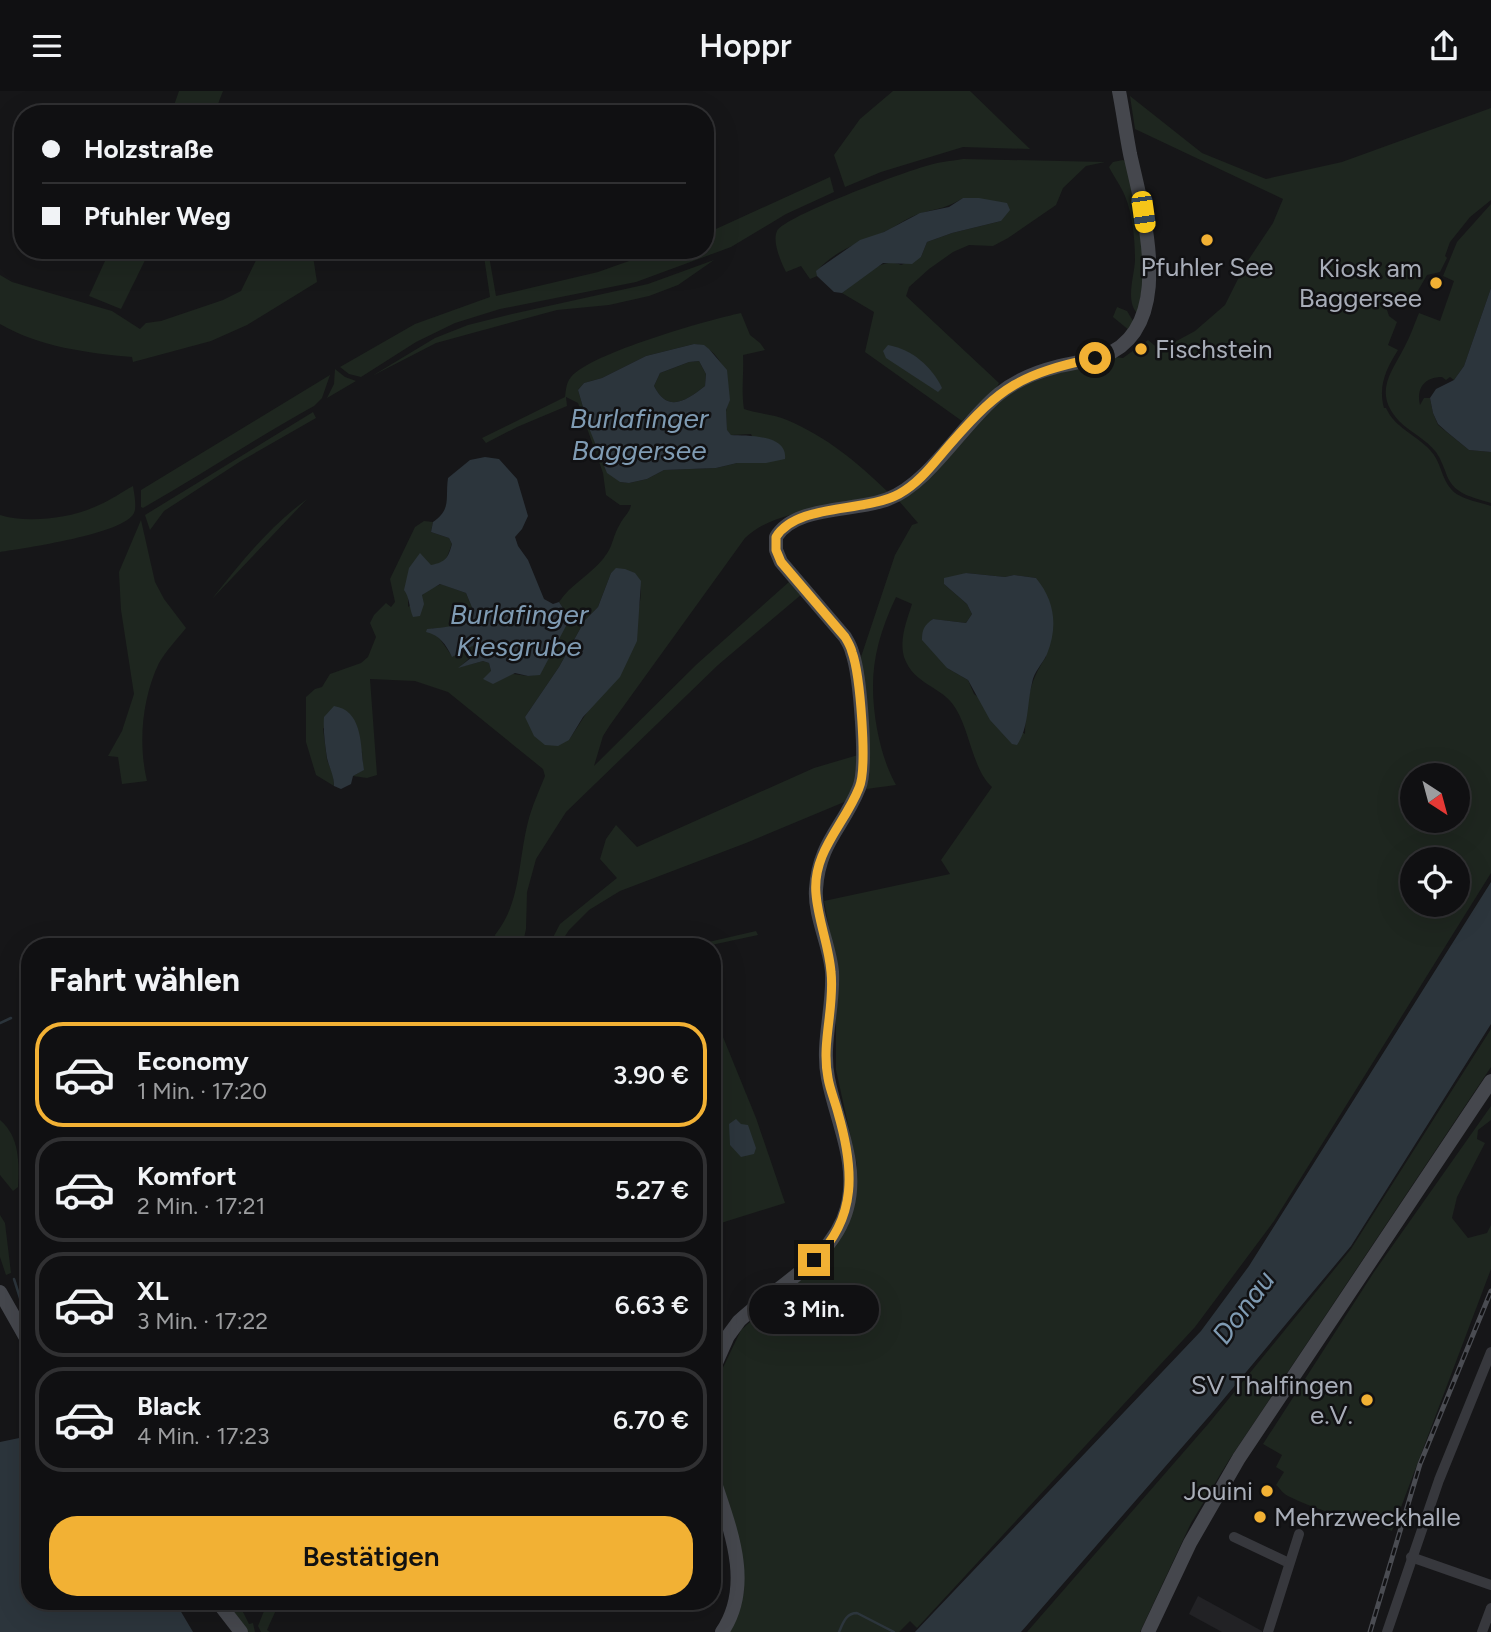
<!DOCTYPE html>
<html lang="de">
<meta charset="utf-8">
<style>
:root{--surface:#101012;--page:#19191b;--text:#f1f3f6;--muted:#9c9d9f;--line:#303032;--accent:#f2b134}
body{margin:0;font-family:Figtree,sans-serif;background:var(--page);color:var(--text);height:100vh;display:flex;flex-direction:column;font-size:26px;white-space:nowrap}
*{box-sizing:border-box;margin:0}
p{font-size:23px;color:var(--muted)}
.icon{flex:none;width:38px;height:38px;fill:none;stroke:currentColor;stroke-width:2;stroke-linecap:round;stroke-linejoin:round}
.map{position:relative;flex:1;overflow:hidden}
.drawer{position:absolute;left:21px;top:847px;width:700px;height:672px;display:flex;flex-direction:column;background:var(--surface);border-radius:28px;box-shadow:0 7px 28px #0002,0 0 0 2px var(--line)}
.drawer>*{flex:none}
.guide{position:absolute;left:14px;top:14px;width:700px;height:154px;border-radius:28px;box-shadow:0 7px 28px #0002,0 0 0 2px var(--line);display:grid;align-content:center;height:154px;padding:0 28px;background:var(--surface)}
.needle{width:46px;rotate:144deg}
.buttons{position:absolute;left:1400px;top:672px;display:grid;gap:14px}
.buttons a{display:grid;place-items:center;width:70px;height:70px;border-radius:50%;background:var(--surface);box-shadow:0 7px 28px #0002,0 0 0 2px var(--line);font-size:35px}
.end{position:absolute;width:32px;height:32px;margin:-16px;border:9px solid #f2b134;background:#111;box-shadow:0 0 0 4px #111}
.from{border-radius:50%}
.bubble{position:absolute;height:49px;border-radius:24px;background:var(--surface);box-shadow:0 7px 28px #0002,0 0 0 2px var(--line);font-size:23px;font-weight:600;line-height:49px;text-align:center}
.car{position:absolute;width:21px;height:42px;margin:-21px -10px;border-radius:9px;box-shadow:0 0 5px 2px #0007;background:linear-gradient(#f5c518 24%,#345 0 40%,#f5c518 0 76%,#345 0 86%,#f5c518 0)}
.guide b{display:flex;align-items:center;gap:24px;height:66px;font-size:26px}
.guide b+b{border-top:2px solid var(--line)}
.guide i{width:18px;height:18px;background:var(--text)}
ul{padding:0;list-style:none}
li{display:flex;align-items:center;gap:21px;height:105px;margin:0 14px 10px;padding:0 14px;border:4px solid var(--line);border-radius:28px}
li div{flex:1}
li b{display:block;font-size:26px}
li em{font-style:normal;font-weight:600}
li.active{border-color:var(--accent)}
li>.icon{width:63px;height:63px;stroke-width:1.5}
h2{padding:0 28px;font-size:32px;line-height:84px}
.primary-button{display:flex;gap:14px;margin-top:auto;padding:14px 28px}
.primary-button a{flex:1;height:80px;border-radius:28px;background:var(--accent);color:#111;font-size:28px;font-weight:600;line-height:80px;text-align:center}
header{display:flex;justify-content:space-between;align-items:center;height:91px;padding:0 28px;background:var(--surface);font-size:32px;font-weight:600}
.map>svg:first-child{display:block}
</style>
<header><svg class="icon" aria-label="menu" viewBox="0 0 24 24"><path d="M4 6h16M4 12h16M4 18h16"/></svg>Hoppr<svg class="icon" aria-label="share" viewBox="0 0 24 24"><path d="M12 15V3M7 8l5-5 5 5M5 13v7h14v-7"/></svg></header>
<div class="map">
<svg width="1491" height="1541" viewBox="0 0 1491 1541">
<rect width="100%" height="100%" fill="#161618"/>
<polygon fill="#222225" points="1198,1505 1262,1540 1262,1541 1222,1541 1189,1523"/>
<g fill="#1e261f" fill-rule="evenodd">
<polygon points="179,0 223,0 214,23 171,23"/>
<polygon points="893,0 970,0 1030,58 963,56 881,81 845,96 834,64 860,28"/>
<path d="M1130 5 1202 62 1266 88 1342 71 1491 17V109L1470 126 1450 151 1445 165 1447 167 1440 181 1427 184 1416 203 1403 208 1401 206 1386 216 1389 225 1397 231 1388 254 1398 259C1386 278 1378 295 1384 317H1386C1395 337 1415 343 1430 359 1441 370 1441 387 1451 398 1459 408 1479 411 1491 415V782L1274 1130 1195 1236 917 1537 910 1530 899 1541H727L734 1529 744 1501V1473L712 1367V1320L718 1287 741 1239 811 1177 848 1135 857 1074 836 979V874L824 810 950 783 941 769 992 696C973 679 970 641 956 618 942 594 914 595 904 566 899 548 907 529 912 513L896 506C874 553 868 587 877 638 881 658 886 676 896 694L866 698 869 681 861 566 895 464 912 434 918 432 899 410 973 333 1020 293 1115 266 1123 267 1148 249 1160 259 1195 240 1225 214 1245 174 1273 132 1283 108 1135 38ZM966 482 1005 486 1014 484 1036 487 1046 566C1029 590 1026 613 1025 643L974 603 968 589 947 577 932 528 966 532 972 523 967 513 944 493ZM1412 684H1458V730H1412ZM1412 768H1458V814H1412Z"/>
<path d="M963 68 1105 71 1086 75 1063 97 1056 114 1008 147 993 155 969 154 953 161 929 178 909 196 906 205 999 292C994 304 972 319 962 330L865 261 874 221 842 202C858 191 880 164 901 174L921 166 927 151 952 142 1001 130 963 107C948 117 938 117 922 122 907 126 896 136 882 142 858 152 834 160 817 180V185L810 188 801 175 786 181C781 171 772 151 777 140 785 125 904 81 926 75 938 71 951 70 963 68Z"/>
<path d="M1123 69 1127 72 1146 169 1138 223C1125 211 1134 186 1135 170 1135 149 1133 125 1125 105 1121 95 1114 86 1109 76L1113 71Z"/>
<polygon points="830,86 834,101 786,123 731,156 636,191 500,218 455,232 416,251 361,286 349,283 340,276 415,233 490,206 483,159 488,159 496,205 598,181 660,159 705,159 705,143"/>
<path d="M1491 113V197L1464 275 1454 289 1450 286 1446 289 1442 286C1424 286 1416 298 1420 314L1424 307H1430L1433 322 1438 334 1469 359 1491 361V412C1473 406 1455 404 1447 385 1444 377 1441 368 1436 361 1426 348 1410 341 1399 330 1373 302 1391 282 1404 257 1410 246 1414 234 1419 222L1440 230 1454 190 1443 185 1457 151Z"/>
<polygon points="110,159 150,159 121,218 89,205"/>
<path d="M261 159H312L317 191 247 234 211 250 133 271 132 266C88 262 39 256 0 233V184L12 191 112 220 140 238 146 232 161 230 223 209 241 200Z"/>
<polygon points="714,169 678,194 649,205 609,214 557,219 436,252 372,285 435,247 468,234 512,223 648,193"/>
<polygon points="1117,216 1127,220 1133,230 1130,240 1113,226"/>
<path d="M741 222 750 244 760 252 765 259 743 264C744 283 741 300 744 318 758 323 774 323 787 329 827 346 857 371 888 401 847 420 779 414 745 447L610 634 603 645 594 675 697 573 790 490 802 503 718 574 566 721 536 768 527 801 526 838 522 856H496L495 844C521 812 518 770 528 731 532 715 539 700 545 685L543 678 448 601 415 590 370 588 377 684 367 687 353 685 363 679 362 660 323 637 327 669 333 683 334 695 316 684 306 651V606L315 598 322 596 330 583 361 572 368 566 376 546 370 532 374 524 386 512 391 516 395 511 390 488 415 436 424 430 433 431 431 441 449 447 452 453 445 471 431 475 427 471 408 504V516L428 499 441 493 466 502 473 519C464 534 449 538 432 537L452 565 476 552 480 551 483 554 460 576 483 570 489 572 491 580 528 585 540 583 569 526 559 511C570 494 590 484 603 468 614 455 612 446 620 433 624 425 629 423 631 414H620L606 404 603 382 578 312 566 306 567 315 517 336 486 352 482 347 565 306C566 299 566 292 571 286 591 262 708 229 741 222ZM694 253C719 256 728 282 729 305 729 311 726 316 726 321 726 327 727 333 726 339L731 344 751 343 766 372H737L716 377 664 379 647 388 629 392 620 391 589 337 578 299 584 292 602 287 646 265ZM616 478C687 478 584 626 569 649L525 626 559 576 585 529 598 516 611 482Z"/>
<path d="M699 270 706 283 705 295C687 309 668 323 654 295L660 282 689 271Z"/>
<polygon points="335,278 345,286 356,290 327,307 334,293"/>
<path d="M330 284 322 307 314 315C256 347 201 384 143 417L141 416V399Z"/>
<polygon points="313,321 316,327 241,370 164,420 150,439 145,424"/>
<path d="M133 395C134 402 137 415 134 422 124 443 25 457 0 461V424C28 433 73 427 99 414 111 409 122 401 133 395Z"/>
<path d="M307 408 212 508C241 471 269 436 307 408Z"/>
<path d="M141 429 155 491 164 508 186 537C177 548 166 560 159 572 142 607 138 653 147 690L122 693 118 666 108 665 122 640 134 603 121 519 119 481Z"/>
<polygon points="858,664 857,692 849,709 746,752 620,800 589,819 569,839 558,856 548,856 560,833 617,787 600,768 606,748 616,734 637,756 814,677"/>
<polygon points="756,840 758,844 702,856 687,856"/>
<polygon points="712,919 756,1027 785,1112 721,1132 712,1114"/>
<polygon points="1491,938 1491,976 1229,1369 1191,1432 1140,1541 1027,1541 1209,1332 1351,1158"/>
<path d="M1491 1015V1029L1478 1039 1477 1048 1485 1052 1457 1106 1452 1127 1468 1147 1487 1142 1491 1134V1178L1392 1440 1380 1435 1379 1438C1348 1426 1317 1420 1288 1405 1282 1402 1281 1398 1276 1394L1284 1381 1276 1376 1282 1364 1263 1353 1374 1181Z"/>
<path d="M0 1029C20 1046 19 1072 18 1096L13 1100 0 1084Z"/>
<polygon points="0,1124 5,1132 11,1182 6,1184 0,1166"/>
<polygon points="226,1510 232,1510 237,1515 239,1513 249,1533 253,1532 255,1541 248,1541"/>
<polygon points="268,1510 280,1510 267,1539 270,1541 261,1541 258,1535"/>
</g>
<g fill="#2c353c" fill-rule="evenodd">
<polygon points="963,107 979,107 1007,112 1010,119 1001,130 952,142 927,151 921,166 912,173 883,172 842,202 834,201 817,185 816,180 821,176 860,149 884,141 920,122 949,116"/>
<polygon points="1491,197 1491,361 1469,359 1447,341 1438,333 1433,322 1430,307 1436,298 1454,289 1464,275"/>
<path d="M694 253 704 254 709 258 727 279 730 309 726 319 727 339 731 344C747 345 788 343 785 368L766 372H737L716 377 664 379 647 388 629 392 620 391 607 382 589 337 578 299 584 292 602 287 646 265ZM699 270 706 283 705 295C687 309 668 323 654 295L660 282 689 271Z"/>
<path d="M888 254C912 258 932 276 942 297L938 301 886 267 883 260Z"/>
<path d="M485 366 499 368 517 388 528 425 522 438 515 446 518 455 528 469 544 508 553 513 559 511 569 526 566 535 540 584 528 585 515 582 493 593 483 588 491 580 489 572 483 570 458 577 481 559 483 554 480 551 452 566C446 554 440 544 426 541L427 538C446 536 462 537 473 519L466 502 440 493 422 504 424 513 420 525 413 526C409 517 410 507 404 499L409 477 420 462 431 474C446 471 448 467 452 453L449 447 431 441 433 431C452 418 445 407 448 387L470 369Z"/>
<polygon points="616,477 625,478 635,482 641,490 637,550 620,586 583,626 569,649 558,655 545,654 534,645 525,626 559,576 585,529 598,516 611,482"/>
<path d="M966 482 1005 486 1014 484 1036 487C1055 510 1058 536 1047 563 1042 574 1034 580 1032 592 1027 612 1029 637 1017 654L1012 653 990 629 968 589 947 577 922 549C922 539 924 534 933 528L966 532 972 523 967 513 944 493V487Z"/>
<path d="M334 615C364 620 360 656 364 679L353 685 351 693 341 698 334 695C334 684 329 676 327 667 325 653 323 639 324 626Z"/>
<polygon points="1491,791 1491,933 1351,1155 1212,1322 1021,1541 915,1541 1201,1240 1249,1175"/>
<polygon points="736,1028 741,1033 748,1034 756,1057 754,1063 741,1066 730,1054 729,1033"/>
<polygon points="24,1346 30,1353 30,1510 171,1510 180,1519 193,1541 0,1541 0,1351"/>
</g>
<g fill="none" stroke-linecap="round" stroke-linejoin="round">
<g stroke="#2c353c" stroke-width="2.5">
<polyline points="0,932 11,927"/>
<polyline points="14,1188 20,1207 30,1223"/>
<path d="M839 1541C843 1532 846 1522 857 1522L894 1541"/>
</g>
<g stroke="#37383d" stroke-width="10">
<polyline points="1234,1446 1289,1472"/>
<polyline points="1411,1466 1491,1494"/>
<polyline points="1268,1541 1299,1443"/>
<polyline points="1387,1541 1439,1389 1491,1261"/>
<polyline points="1482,1541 1491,1517"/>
</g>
<g stroke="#45474d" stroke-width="14">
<polyline points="0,1201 30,1254"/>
<path d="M712 1281 728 1245 739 1230C775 1196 834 1168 847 1117 859 1072 836 1030 828 987 821 953 834 916 832 881 830 855 814 824 816 798 819 751 843 737 859 697 868 677 860 583 852 561 851 556 848 551 845 546L781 471 776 459V446C795 414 856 421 888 408 930 392 963 332 999 303 1015 290 1036 281 1056 276 1075 271 1095 270 1112 261 1175 227 1142 117 1130 63 1126 42 1123 21 1119 0"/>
<path d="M712 1383C728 1433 755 1492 722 1541"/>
<polyline points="217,1510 241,1541"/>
<polyline points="1148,1541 1190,1452 1239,1367 1491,990"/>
</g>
<g stroke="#4a4c52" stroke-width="5">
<polyline id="rail" points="1370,1541 1420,1373 1491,1200"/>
</g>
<use href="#rail" stroke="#111113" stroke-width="2.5" stroke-dasharray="8" stroke-linecap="butt"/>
</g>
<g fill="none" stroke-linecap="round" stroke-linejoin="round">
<path stroke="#f2b134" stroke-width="9" d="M814 1169C858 1127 854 1077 838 1022 835 1010 830 999 828 987 821 952 835 916 831 881 829 855 818 829 816 803 812 761 845 733 859 697 868 677 860 583 852 561 851 556 848 551 845 546L781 471 776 459V446C797 412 864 422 899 403 921 391 935 370 952 351 1001 295 1021 283 1095 267"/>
</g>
<g fill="#f2b134" stroke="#111113" stroke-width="2.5">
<circle cx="1207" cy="149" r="7"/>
<circle cx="1436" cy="192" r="7"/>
<circle cx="1141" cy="258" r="7"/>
<circle cx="1367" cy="1309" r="7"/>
<circle cx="1267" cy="1400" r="7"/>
<circle cx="1260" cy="1426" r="7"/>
</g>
<g text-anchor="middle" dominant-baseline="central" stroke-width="5" stroke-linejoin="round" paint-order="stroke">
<g font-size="26" fill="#a8adb8" stroke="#111113" text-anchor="end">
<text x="1207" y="176" text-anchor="middle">Pfuhler See</text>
<text x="1422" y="177">Kiosk am<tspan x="1422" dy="30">Baggersee</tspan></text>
<text x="1155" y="258" text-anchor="start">Fischstein</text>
<text x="1353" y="1294">SV Thalfingen<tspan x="1353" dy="30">e.V.</tspan></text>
<text x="1253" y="1400">Jouini</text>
<text x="1274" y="1426" text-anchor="start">Mehrzweckhalle</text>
</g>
<g font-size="28" font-style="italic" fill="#7f9bb3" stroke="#111113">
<text x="639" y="327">Burlafinger<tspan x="639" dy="32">Baggersee</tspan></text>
<text x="519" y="523">Burlafinger<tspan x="519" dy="32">Kiesgrube</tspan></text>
<text transform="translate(1243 1216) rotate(-53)">Donau</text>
</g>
</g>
</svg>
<div class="buttons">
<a><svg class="needle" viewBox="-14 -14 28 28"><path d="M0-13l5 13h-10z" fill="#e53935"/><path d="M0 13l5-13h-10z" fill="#9c9d9f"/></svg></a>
<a><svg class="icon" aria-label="locate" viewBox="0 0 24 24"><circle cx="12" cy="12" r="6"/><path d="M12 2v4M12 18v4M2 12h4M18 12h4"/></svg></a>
</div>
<i class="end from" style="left:1095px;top:267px"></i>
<i class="end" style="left:814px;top:1169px"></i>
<div class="bubble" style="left:749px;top:1194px;width:130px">3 Min.</div>
<i class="car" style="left:1143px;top:121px;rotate:172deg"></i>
<div class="guide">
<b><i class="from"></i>Holzstraße</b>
<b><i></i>Pfuhler Weg</b>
</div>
<section class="drawer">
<h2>Fahrt wählen</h2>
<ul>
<li class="active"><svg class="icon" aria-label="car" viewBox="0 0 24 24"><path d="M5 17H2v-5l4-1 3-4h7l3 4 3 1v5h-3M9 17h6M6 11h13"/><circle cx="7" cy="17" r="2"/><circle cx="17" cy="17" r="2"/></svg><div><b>Economy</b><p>1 Min. · 17:20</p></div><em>3.90 €</em></li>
<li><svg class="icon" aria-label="car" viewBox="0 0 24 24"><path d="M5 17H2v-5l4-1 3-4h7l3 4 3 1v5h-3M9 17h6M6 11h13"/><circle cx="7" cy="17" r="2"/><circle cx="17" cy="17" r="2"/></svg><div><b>Komfort</b><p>2 Min. · 17:21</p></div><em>5.27 €</em></li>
<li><svg class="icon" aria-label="car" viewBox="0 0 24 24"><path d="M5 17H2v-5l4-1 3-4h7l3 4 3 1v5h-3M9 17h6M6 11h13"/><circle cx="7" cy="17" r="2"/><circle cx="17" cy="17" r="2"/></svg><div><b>XL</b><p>3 Min. · 17:22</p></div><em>6.63 €</em></li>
<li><svg class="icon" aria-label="car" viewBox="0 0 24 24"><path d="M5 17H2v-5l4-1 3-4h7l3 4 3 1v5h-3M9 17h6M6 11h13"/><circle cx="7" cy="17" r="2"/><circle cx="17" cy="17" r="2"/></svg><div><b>Black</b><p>4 Min. · 17:23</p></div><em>6.70 €</em></li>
</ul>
<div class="primary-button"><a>Bestätigen</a></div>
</section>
</div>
